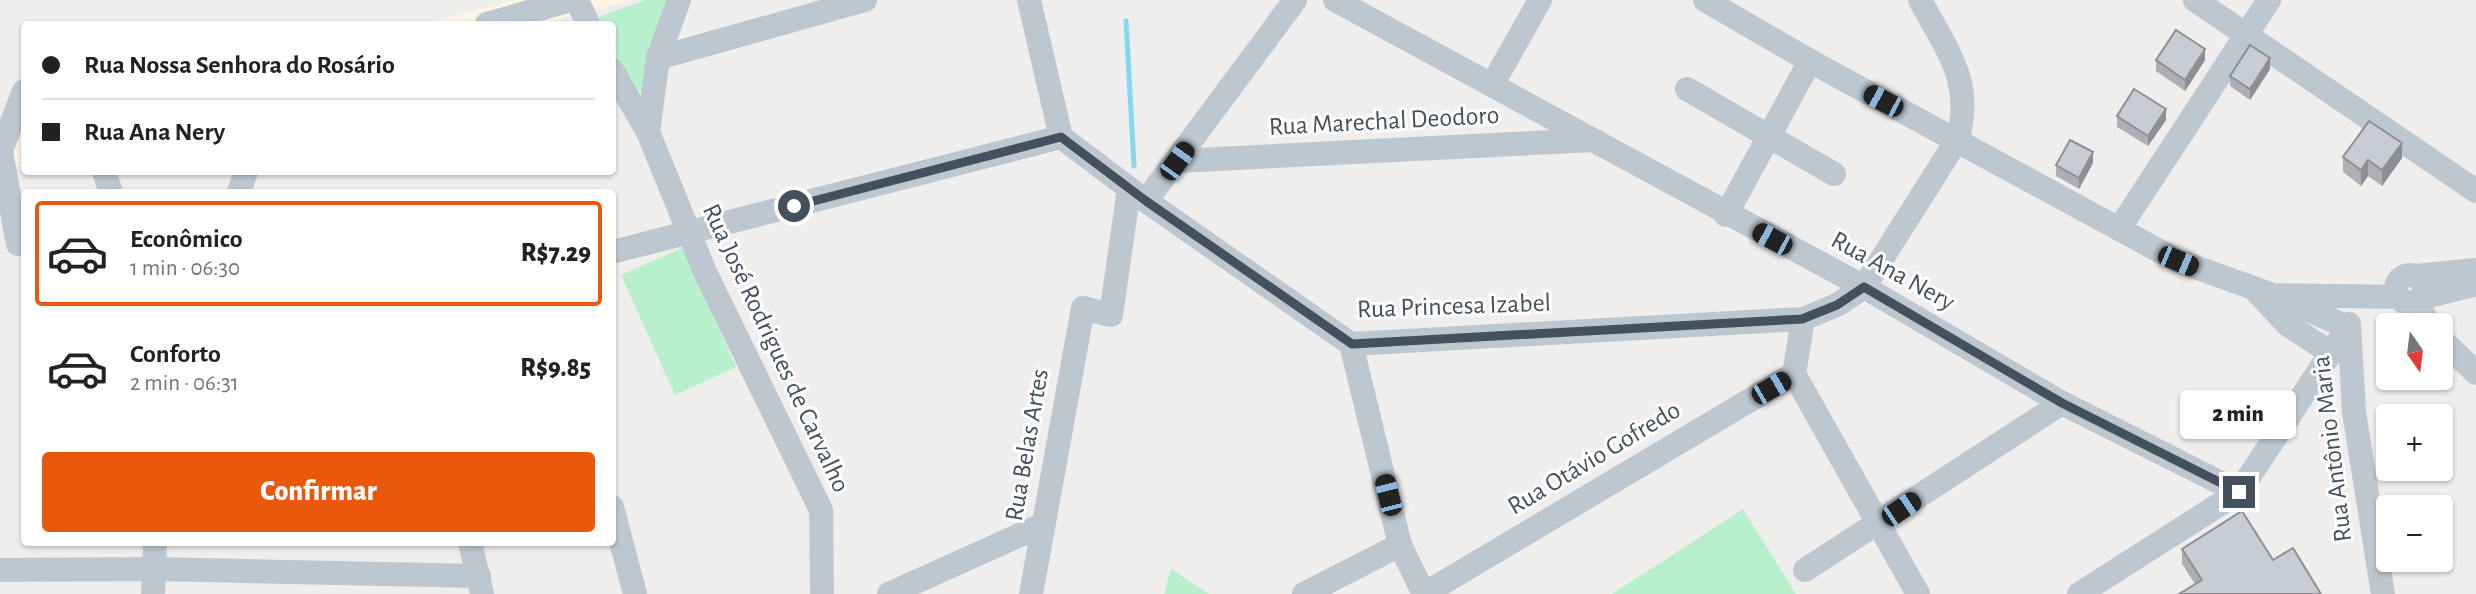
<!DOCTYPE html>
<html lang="pt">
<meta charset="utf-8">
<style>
:root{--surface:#fff;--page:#f2f2f2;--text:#222;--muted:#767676;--line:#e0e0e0;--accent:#ea580c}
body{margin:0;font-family:"Alegreya Sans",sans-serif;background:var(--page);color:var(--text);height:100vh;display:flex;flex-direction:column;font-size:26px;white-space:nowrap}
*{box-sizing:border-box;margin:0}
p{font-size:23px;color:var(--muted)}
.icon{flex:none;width:38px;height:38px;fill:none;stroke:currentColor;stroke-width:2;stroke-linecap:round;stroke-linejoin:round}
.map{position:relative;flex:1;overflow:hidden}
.sheet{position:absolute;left:21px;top:189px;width:595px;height:357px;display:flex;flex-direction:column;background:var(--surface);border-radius:7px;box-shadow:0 2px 5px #0004}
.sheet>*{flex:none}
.banner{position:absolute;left:21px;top:21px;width:595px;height:154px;border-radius:7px;box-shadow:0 2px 5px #0004;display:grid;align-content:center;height:154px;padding:0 21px;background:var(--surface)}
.needle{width:46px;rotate:166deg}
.controls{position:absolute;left:2376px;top:313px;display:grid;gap:14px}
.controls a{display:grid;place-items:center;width:77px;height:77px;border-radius:7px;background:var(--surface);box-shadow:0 2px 5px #0004;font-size:35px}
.end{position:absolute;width:32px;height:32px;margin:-16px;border:9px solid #44505b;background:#fff;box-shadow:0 0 0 4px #fff}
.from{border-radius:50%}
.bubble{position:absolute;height:49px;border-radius:7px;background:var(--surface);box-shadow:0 2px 5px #0004;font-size:23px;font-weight:800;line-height:49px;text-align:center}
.car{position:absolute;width:21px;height:42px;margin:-21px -10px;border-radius:9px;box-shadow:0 0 5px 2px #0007;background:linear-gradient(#222 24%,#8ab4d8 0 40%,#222 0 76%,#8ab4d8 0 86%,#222 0)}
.banner b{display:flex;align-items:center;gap:24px;height:66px;font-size:26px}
.banner b+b{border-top:2px solid var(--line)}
.banner i{width:18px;height:18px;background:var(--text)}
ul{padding:12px 0 0;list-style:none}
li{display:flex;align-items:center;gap:21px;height:105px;margin:0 14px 10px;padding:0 7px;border:4px solid transparent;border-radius:7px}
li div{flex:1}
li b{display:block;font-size:26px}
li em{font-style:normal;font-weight:800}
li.on{border-color:var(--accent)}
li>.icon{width:63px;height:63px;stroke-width:1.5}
.button{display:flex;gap:14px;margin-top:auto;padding:14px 21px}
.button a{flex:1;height:80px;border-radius:7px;background:var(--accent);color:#fff;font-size:28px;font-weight:800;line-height:80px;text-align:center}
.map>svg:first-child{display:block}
</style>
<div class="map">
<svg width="2476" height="594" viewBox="0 0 2476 594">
<rect width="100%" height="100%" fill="#f0eded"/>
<g fill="#fcf5e4">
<polygon points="514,0 632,0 541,24 424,24"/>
<polygon points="24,132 24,165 0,171 0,139"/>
</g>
<g fill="#b8f0ce">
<polygon points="645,0 673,0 646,91 630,91 613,57 612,24 596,24 593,19"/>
<polygon points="682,248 736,367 675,395 621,275"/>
<polygon points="1743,509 1796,594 1612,594"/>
<polygon points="1171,569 1209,594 1164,594"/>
</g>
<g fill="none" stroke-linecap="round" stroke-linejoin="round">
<polyline stroke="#83d8ef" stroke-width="5" points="1126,21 1134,166"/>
<g stroke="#bcc7d0" stroke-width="24">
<polyline points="577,0 588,24"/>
<polyline points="1029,0 1061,137"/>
<polyline points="1335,0 1864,287 2062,403 2239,492"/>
<polyline points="1705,0 1810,61 2178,261 2273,295 2399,297"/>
<polyline points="2195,0 2476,191"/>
<polyline points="487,24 571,0"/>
<polyline points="658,58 865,0"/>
<polyline points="612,70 648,132 705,272 821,510 822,594"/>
<polyline points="1492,85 1540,0"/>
<polyline points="1687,89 1834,174"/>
<polyline points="648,132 658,58 679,0"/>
<path d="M1061 137 1146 201 1351 344 1803 319 1837 305 1864 287 1957 140C1975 83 1946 49 1920 0"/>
<polyline points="1177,161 1593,140"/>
<polyline points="104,172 111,192"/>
<polyline points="239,192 246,172"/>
<polyline points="1146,201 1295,0"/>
<polyline points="1726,215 1810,61"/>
<polyline points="2119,229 2269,0"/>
<polyline points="18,244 1,151 24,91"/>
<polyline points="612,252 1061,137"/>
<circle cx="2410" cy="289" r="14"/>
<polyline points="2416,276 2476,270"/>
<polyline points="2256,291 2288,325 2331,353"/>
<polyline points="2421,298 2476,284"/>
<polyline points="2285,300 2348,327"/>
<polyline points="2416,302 2431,326"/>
<polyline points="1803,319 1794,374 1918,594"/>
<polyline points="2349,324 2354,412 2383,594"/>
<polyline points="2441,339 2476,373"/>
<polyline points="1351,344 1400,545 1424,594"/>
<polyline points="612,507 635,594"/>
<polyline points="470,542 482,594"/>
<polyline points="0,570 154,569 479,576"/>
<polyline points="1805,570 2062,403"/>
<polyline points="153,594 155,542"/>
<polyline points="889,594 1042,525"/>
<polyline points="1031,594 1083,308 1111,315 1129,189"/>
<polyline points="1304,594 1400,545"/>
<polyline points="1424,594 1794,374"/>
<polyline points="2079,594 2239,492 2348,327"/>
</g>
</g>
<g fill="#adafb5">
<polygon points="2156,60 2205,60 2185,91 2156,71"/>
<polygon points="2270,69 2250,100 2230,86 2230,76"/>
<polygon points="2117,116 2166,120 2148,146 2117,127"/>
<polygon points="2343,157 2402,158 2382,186 2368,176 2361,186 2343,172"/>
<polygon points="2093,163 2079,189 2056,176 2056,165"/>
<polygon points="2182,549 2273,560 2321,594 2195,584 2182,564"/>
</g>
<g fill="#8d8f93">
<polygon points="2205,49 2205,60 2185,91 2185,80"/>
<polygon points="2270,58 2270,69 2250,100 2250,89"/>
<polygon points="2166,109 2166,120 2148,146 2148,136"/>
<polygon points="2402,143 2402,158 2382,186 2382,170"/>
<polygon points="2093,152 2093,163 2079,189 2079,178"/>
<polygon points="2368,160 2368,176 2361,186 2361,170"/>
</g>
<g fill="#c9ccd2" stroke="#8d8f93" stroke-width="2">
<polygon points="2176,30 2205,49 2185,80 2156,60"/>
<polygon points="2250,45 2270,58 2250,89 2230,76"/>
<polygon points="2134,89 2166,109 2148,136 2117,116"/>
<polygon points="2369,121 2402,143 2382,170 2368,160 2361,170 2343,157"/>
<polygon points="2070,140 2093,152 2079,178 2056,165"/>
<polygon points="2242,511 2273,560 2293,548 2321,594 2179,594 2202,580 2182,549"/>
</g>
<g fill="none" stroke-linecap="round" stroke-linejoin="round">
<polyline stroke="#44505b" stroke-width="9" points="794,206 1061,137 1146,201 1352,344 1802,319 1837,305 1864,287 2062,403 2239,492"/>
</g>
<g text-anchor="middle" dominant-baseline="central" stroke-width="6" stroke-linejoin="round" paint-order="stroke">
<g font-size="26" fill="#44505b" stroke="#fff">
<text transform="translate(1384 121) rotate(-3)">Rua Marechal Deodoro</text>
<text transform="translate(1893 271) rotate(29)">Rua Ana Nery</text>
<text transform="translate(1454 306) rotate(-2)">Rua Princesa Izabel</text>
<text transform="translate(776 348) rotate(65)">Rua José Rodrigues de Carvalho</text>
<text transform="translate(1027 445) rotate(-80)">Rua Belas Artes</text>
<text transform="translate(2332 449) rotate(-97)">Rua Antônio Maria</text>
<text transform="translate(1594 458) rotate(-31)">Rua Otávio Gofredo</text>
</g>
</g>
</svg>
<div class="controls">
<a><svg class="needle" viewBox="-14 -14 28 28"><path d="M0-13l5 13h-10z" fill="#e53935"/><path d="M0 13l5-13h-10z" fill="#767676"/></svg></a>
<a>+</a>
<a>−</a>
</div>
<i class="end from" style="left:794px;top:206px"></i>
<i class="end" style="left:2239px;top:492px"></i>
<div class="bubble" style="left:2180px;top:390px;width:116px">2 min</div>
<i class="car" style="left:1883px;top:101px;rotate:298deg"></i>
<i class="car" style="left:1177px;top:161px;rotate:36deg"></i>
<i class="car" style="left:1772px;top:239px;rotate:298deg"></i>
<i class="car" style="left:2178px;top:261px;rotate:113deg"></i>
<i class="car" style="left:1771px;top:388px;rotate:60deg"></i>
<i class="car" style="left:1388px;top:495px;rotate:346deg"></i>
<i class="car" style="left:1901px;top:509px;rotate:56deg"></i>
<div class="banner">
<b><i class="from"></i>Rua Nossa Senhora do Rosário</b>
<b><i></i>Rua Ana Nery</b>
</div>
<section class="sheet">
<ul>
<li class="on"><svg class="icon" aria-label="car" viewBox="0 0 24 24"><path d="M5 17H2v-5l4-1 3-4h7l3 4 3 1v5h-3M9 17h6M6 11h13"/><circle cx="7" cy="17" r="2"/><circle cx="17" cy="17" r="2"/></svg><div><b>Econômico</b><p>1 min · 06:30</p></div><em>R$7.29</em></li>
<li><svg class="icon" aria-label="car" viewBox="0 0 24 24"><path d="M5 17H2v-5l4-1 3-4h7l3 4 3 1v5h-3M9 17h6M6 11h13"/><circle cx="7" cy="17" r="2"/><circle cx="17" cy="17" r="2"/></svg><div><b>Conforto</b><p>2 min · 06:31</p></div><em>R$9.85</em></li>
</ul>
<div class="button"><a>Confirmar</a></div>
</section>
</div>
